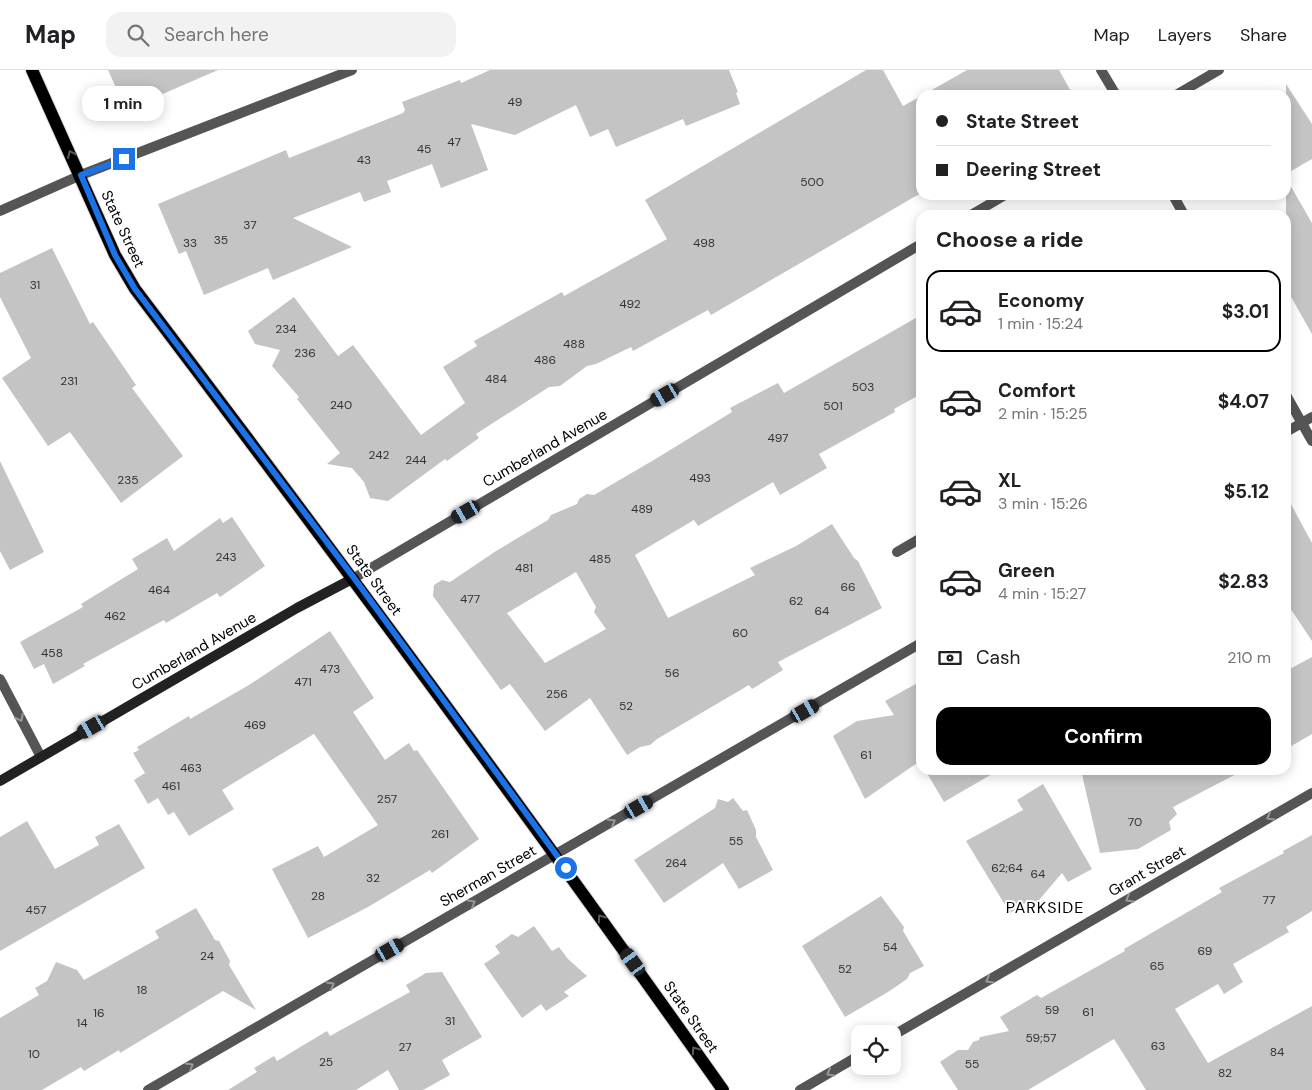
<!DOCTYPE html>
<meta charset="utf-8">
<style>
:root{--surface:#fff;--page:#f2f2f2;--text:#202124;--muted:#757577;--line:#e0e0e0;--accent:#000}
body{margin:0;font-family:"DM Sans",sans-serif;background:var(--page);color:var(--text);height:100vh;display:flex;flex-direction:column;font-size:19px;white-space:nowrap}
*{box-sizing:border-box;margin:0}
p{font-size:16px;color:var(--muted)}
.icon{flex:none;width:28px;height:28px;fill:none;stroke:currentColor;stroke-width:2;stroke-linecap:round;stroke-linejoin:round}
.map{position:relative;flex:1;overflow:hidden}
.sheet{position:absolute;left:916px;top:140px;width:375px;height:565px;display:flex;flex-direction:column;background:var(--surface);border-radius:15px;box-shadow:0 2px 12px #0003}
.sheet>*{flex:none}
.guide{position:absolute;left:916px;top:20px;width:375px;height:110px;border-radius:15px;box-shadow:0 2px 12px #0003;display:grid;align-content:center;height:110px;padding:0 20px;background:var(--surface)}
.tools{position:absolute;left:851px;top:955px;display:grid;gap:10px}
.tools a{display:grid;place-items:center;width:50px;height:50px;border-radius:10px;background:var(--surface);box-shadow:0 2px 12px #0003;font-size:25px}
.end{position:absolute;width:22px;height:22px;margin:-11px;border:6px solid #1a73e8;background:#fff;box-shadow:0 0 0 2px #fff}
.from{border-radius:50%}
.bubble{position:absolute;height:35px;border-radius:15px;background:var(--surface);box-shadow:0 2px 12px #0003;font-size:16px;font-weight:700;line-height:35px;text-align:center}
.car{position:absolute;width:15px;height:30px;margin:-15px -8px;border-radius:6px;box-shadow:0 0 4px 1px #0007;background:linear-gradient(#222 24%,#8ab4d8 0 40%,#222 0 76%,#8ab4d8 0 86%,#222 0)}
.guide b{display:flex;align-items:center;gap:18px;height:48px;font-size:19px}
.guide b+b{border-top:1px solid var(--line)}
.guide i{width:12px;height:12px;background:var(--text)}
ul{padding:0;list-style:none}
li{display:flex;align-items:center;gap:15px;height:82px;margin:0 10px 8px;padding:0 10px;border:2px solid transparent;border-radius:15px}
li div{flex:1}
li b{display:block;font-size:19px}
li em{font-style:normal;font-weight:700}
li.current{border-color:var(--accent)}
li>.icon{width:45px;height:45px;stroke-width:1.5}
h2{padding:0 20px;font-size:22px;line-height:60px}
.pay{display:flex;align-items:center;gap:12px;height:55px;padding:0 20px;font-size:19px}
.pay p{margin-inline-start:auto}
.cta{display:flex;gap:10px;margin-top:auto;padding:10px 20px}
.cta a{flex:1;height:58px;border-radius:15px;background:var(--accent);color:#fff;font-size:20px;font-weight:700;line-height:58px;text-align:center}
header{display:flex;align-items:center;gap:30px;box-sizing:border-box;height:70px;padding:0 25px;background:var(--surface);border-bottom:1px solid var(--line)}
header strong{font-size:24px}
nav{display:flex;gap:28px;margin-inline-start:auto;font-size:18px}
.search{width:350px;height:45px;background:var(--page);display:flex;align-items:center;gap:12px;box-sizing:border-box;padding:0 18px;border-radius:15px;color:var(--muted);font-size:19px}
.map>svg:first-child{display:block}
</style>
<header>
<strong>Map</strong>
<div class="search"><svg class="icon" aria-label="search" viewBox="0 0 24 24"><circle cx="10" cy="10" r="6"/><path d="M15 15l6 6"/></svg>Search here</div>
<nav><a>Map</a><a>Layers</a><a>Share</a></nav>
</header>
<div class="map">
<svg width="1312" height="1020" viewBox="0 0 1312 1020">
<rect width="100%" height="100%" fill="#fff"/>
<g fill="#c4c4c4" fill-rule="evenodd">
<polygon points="108,0 218,0 126,40"/>
<polygon points="490,0 729,0 738,22 736,23 740,34 686,56 683,49 616,77 608,59 590,67 576,35 515,65 471,54 488,100 441,118 432,94 387,111 391,122 364,132 360,122 293,148 352,177 273,210 268,198 204,225 186,181 179,184 158,134 286,80 289,88 403,43 405,40 402,32 460,10 461,13"/>
<polygon points="866,0 883,0 903,36 921,26 921,123 711,245 708,240 633,281 631,277 596,294 587,296 560,316 549,317 476,364 479,368 447,391 445,389 388,431 370,428 364,412 352,398 327,394 340,383 297,329 299,327 272,296 280,280 255,274 248,261 294,227 338,286 353,275 421,365 465,333 443,297 477,276 474,271 562,222 564,226 667,169 645,130"/>
<polygon points="967,0 1059,0 1073,25 923,25"/>
<polygon points="1286,14 1312,54 1312,89 1286,104"/>
<polygon points="1286,108 1312,153 1312,264 1286,218"/>
<polygon points="52,178 90,254 93,252 136,315 132,318 183,386 121,433 70,362 48,376 2,308 31,288 0,227 0,203"/>
<path d="M921 245V324L894 339 895 342 819 384 827 398 780 425 773 412 698 456 694 450 635 485 668 548 755 505 750 498 796 476 832 454 854 488 858 491 882 538 778 592 783 600 752 619 749 615 657 669 650 675 640 677 627 685 590 628 545 661 510 614 501 620 433 526 434 515 442 510 450 512 496 481 548 450 551 445 577 434 579 429 587 424 594 425 657 388 732 342 730 338 778 313 784 323ZM576 502 596 537 594 542 606 559 545 593 507 543Z"/>
<polygon points="0,391 44,482 10,500 0,481"/>
<polygon points="1286,425 1312,473 1312,571 1286,532"/>
<polygon points="232,447 265,496 220,527 217,523 166,553 164,550 83,594 85,596 53,614 44,594 34,599 20,572 83,537 81,534 138,499 132,489 167,468 174,481 220,448 223,453"/>
<polygon points="330,561 374,628 353,642 385,690 409,673 414,681 417,680 479,769 432,803 430,800 368,837 308,868 272,799 318,776 324,787 378,755 314,664 222,720 234,739 189,766 174,742 168,745 158,728 148,734 134,710 145,703 133,683 139,680 137,677 189,646 190,649 249,615"/>
<polygon points="1312,587 1312,664 1286,679 1286,601"/>
<polygon points="921,611 921,693 920,691 865,729 833,666 857,651 894,645 885,631"/>
<polygon points="925,700 999,700 944,732"/>
<polygon points="1081,700 1244,700 1173,737 1177,744 1169,752 1171,760 1138,779 1100,783"/>
<polygon points="1043,714 1092,799 1068,812 1062,803 1039,830 1031,835 1025,833 1010,843 966,771 1023,740 1017,730"/>
<polygon points="733,728 743,741 747,740 756,760 756,767 773,800 739,819 723,793 664,833 634,790 715,738 718,729 728,732"/>
<polygon points="27,751 55,799 99,775 95,767 119,754 145,798 0,881 0,767"/>
<polygon points="1312,765 1312,841 1286,857 1289,862 1233,894 1243,912 1224,924 1218,914 1175,939 1208,993 1312,936 1312,1020 1146,1020 1114,969 1028,1020 958,1020 940,992 958,980 968,980 973,972 979,970 980,967 1009,961 1000,947 1037,925 1041,928 1125,881 1124,879 1222,822 1219,818 1284,783 1283,781"/>
<polygon points="881,826 904,857 903,861 924,896 910,903 907,909 888,922 845,947 802,876"/>
<polygon points="196,838 215,870 219,871 230,891 229,895 256,940 223,921 120,983 119,980 84,1001 81,997 42,1020 0,1020 0,948 39,925 35,918 47,911 56,892 77,900 84,910 159,868 155,861"/>
<polygon points="534,856 552,881 559,877 568,889 587,906 564,922 569,926 546,941 541,934 522,948 484,894 500,883 495,876 512,864 518,867"/>
<polygon points="442,902 482,967 442,990 450,1005 423,1020 399,1020 388,1000 356,1020 228,1020 257,1002 254,998 274,986 277,991 327,961 330,966 410,922 406,915 426,903"/>
</g>
<g fill="none" stroke-linecap="round" stroke-linejoin="round">
<g stroke="#dbdbdb" stroke-width="14">
<path id="primary" d="M32 0 115 185 135 219C335 483 532 750 723 1020"/>
</g>
<polyline stroke="#555" stroke-width="10" points="897,482 921,468"/>
<g stroke="#555" stroke-width="10">
<polyline points="1101,0 1116,25"/>
<polyline points="1176,25 1219,0"/>
<polyline points="1173,125 1184,145"/>
<polyline points="0,141 81,105 352,0"/>
<polyline points="971,145 1005,125"/>
<polyline points="1286,325 1312,371"/>
<polyline points="1286,362 1312,347"/>
<polyline points="354,508 921,174"/>
<polyline points="0,609 41,687"/>
<polyline points="892,966 1312,723"/>
<polyline points="148,1020 921,573"/>
<polyline points="800,1020 860,985"/>
</g>
<polyline stroke="#222" stroke-width="10" points="0,711 297,538 354,508"/>
<use href="#primary" stroke="#000" stroke-width="12"/>
</g>
<defs><path id="oneway-chevron" d="M-2-3.5L2.5 0L-2 3.5" fill="none" stroke-width="1.6" stroke-linecap="round" stroke-linejoin="round" transform="scale(1.25)"/></defs>
<g stroke="#595959">
<use href="#oneway-chevron" transform="translate(71 84) rotate(-115)"/>
<use href="#oneway-chevron" transform="translate(601 848) rotate(-125)"/>
<use href="#oneway-chevron" transform="translate(695 980) rotate(-125)"/>
</g>
<g stroke="#999">
<use href="#oneway-chevron" transform="translate(20 648) rotate(63)"/>
<use href="#oneway-chevron" transform="translate(1270 747) rotate(150)"/>
<use href="#oneway-chevron" transform="translate(612 752) rotate(-30)"/>
<use href="#oneway-chevron" transform="translate(1129 829) rotate(150)"/>
<use href="#oneway-chevron" transform="translate(472 833) rotate(-30)"/>
<use href="#oneway-chevron" transform="translate(989 910) rotate(150)"/>
<use href="#oneway-chevron" transform="translate(331 915) rotate(-30)"/>
<use href="#oneway-chevron" transform="translate(190 996) rotate(-30)"/>
<use href="#oneway-chevron" transform="translate(830 1003) rotate(150)"/>
</g>
<g fill="none" stroke-linecap="round" stroke-linejoin="round">
<polyline stroke="#1a73e8" stroke-width="6" points="124,89 81,105 115,185 135,219 354,508 566,798"/>
</g>
<g text-anchor="middle" dominant-baseline="central" stroke-width="4" stroke-linejoin="round" paint-order="stroke">
<g font-size="12" fill="#313131">
<text x="515" y="32">49</text>
<text x="454" y="72">47</text>
<text x="424" y="79">45</text>
<text x="364" y="90">43</text>
<text x="812" y="112">500</text>
<text x="250" y="155">37</text>
<text x="221" y="170">35</text>
<text x="190" y="173">33</text>
<text x="704" y="173">498</text>
<text x="35" y="215">31</text>
<text x="630" y="234">492</text>
<text x="286" y="259">234</text>
<text x="574" y="274">488</text>
<text x="305" y="283">236</text>
<text x="545" y="290">486</text>
<text x="496" y="309">484</text>
<text x="69" y="311">231</text>
<text x="863" y="317">503</text>
<text x="341" y="335">240</text>
<text x="833" y="336">501</text>
<text x="778" y="368">497</text>
<text x="379" y="385">242</text>
<text x="416" y="390">244</text>
<text x="700" y="408">493</text>
<text x="128" y="410">235</text>
<text x="642" y="439">489</text>
<text x="226" y="487">243</text>
<text x="600" y="489">485</text>
<text x="524" y="498">481</text>
<text x="848" y="517">66</text>
<text x="159" y="520">464</text>
<text x="470" y="529">477</text>
<text x="796" y="531">62</text>
<text x="822" y="541">64</text>
<text x="115" y="546">462</text>
<text x="740" y="563">60</text>
<text x="52" y="583">458</text>
<text x="330" y="599">473</text>
<text x="672" y="603">56</text>
<text x="303" y="612">471</text>
<text x="557" y="624">256</text>
<text x="626" y="636">52</text>
<text x="255" y="655">469</text>
<text x="866" y="685">61</text>
<text x="191" y="698">463</text>
<text x="171" y="716">461</text>
<text x="387" y="729">257</text>
<text x="1135" y="752">70</text>
<text x="440" y="764">261</text>
<text x="736" y="771">55</text>
<text x="676" y="793">264</text>
<text x="1007" y="798">62;64</text>
<text x="1038" y="804">64</text>
<text x="373" y="808">32</text>
<text x="318" y="826">28</text>
<text x="1269" y="830">77</text>
<text x="36" y="840">457</text>
<text x="890" y="877">54</text>
<text x="1205" y="881">69</text>
<text x="207" y="886">24</text>
<text x="1157" y="896">65</text>
<text x="845" y="899">52</text>
<text x="142" y="920">18</text>
<text x="1052" y="940">59</text>
<text x="1088" y="942">61</text>
<text x="99" y="943">16</text>
<text x="450" y="951">31</text>
<text x="82" y="953">14</text>
<text x="1041" y="968">59;57</text>
<text x="1158" y="976">63</text>
<text x="405" y="977">27</text>
<text x="1277" y="982">84</text>
<text x="34" y="984">10</text>
<text x="326" y="992">25</text>
<text x="972" y="994">55</text>
<text x="1225" y="1003">82</text>
</g>
<g font-size="15" fill="#000" stroke="#fff">
<text transform="translate(123 159) rotate(65)">State Street</text>
<text transform="translate(545 378) rotate(-30)">Cumberland Avenue</text>
<text transform="translate(374 510) rotate(54)">State Street</text>
<text transform="translate(194 581) rotate(-30)">Cumberland Avenue</text>
<text transform="translate(1147 801) rotate(-30)">Grant Street</text>
<text transform="translate(488 806) rotate(-30)">Sherman Street</text>
<text transform="translate(691 947) rotate(55)">State Street</text>
</g>
<g font-size="16" letter-spacing="1" fill="#000" stroke="#fff">
<text x="1045" y="837">PARKSIDE</text>
</g>
</g>
</svg>
<div class="tools">
<a><svg class="icon" aria-label="locate" viewBox="0 0 24 24"><circle cx="12" cy="12" r="6"/><path d="M12 2v4M12 18v4M2 12h4M18 12h4"/></svg></a>
</div>
<i class="end from" style="left:566px;top:798px"></i>
<i class="end" style="left:124px;top:89px"></i>
<div class="bubble" style="left:82px;top:16px;width:82px">1 min</div>
<i class="car" style="left:665px;top:325px;rotate:240deg"></i>
<i class="car" style="left:466px;top:442px;rotate:240deg"></i>
<i class="car" style="left:805px;top:641px;rotate:60deg"></i>
<i class="car" style="left:92px;top:657px;rotate:240deg"></i>
<i class="car" style="left:639px;top:737px;rotate:60deg"></i>
<i class="car" style="left:390px;top:880px;rotate:60deg"></i>
<i class="car" style="left:633px;top:892px;rotate:324deg"></i>
<div class="guide">
<b><i class="from"></i>State Street</b>
<b><i></i>Deering Street</b>
</div>
<section class="sheet">
<h2>Choose a ride</h2>
<ul>
<li class="current"><svg class="icon" aria-label="car" viewBox="0 0 24 24"><path d="M5 17H2v-5l4-1 3-4h7l3 4 3 1v5h-3M9 17h6M6 11h13"/><circle cx="7" cy="17" r="2"/><circle cx="17" cy="17" r="2"/></svg><div><b>Economy</b><p>1 min · 15:24</p></div><em>$3.01</em></li>
<li><svg class="icon" aria-label="car" viewBox="0 0 24 24"><path d="M5 17H2v-5l4-1 3-4h7l3 4 3 1v5h-3M9 17h6M6 11h13"/><circle cx="7" cy="17" r="2"/><circle cx="17" cy="17" r="2"/></svg><div><b>Comfort</b><p>2 min · 15:25</p></div><em>$4.07</em></li>
<li><svg class="icon" aria-label="car" viewBox="0 0 24 24"><path d="M5 17H2v-5l4-1 3-4h7l3 4 3 1v5h-3M9 17h6M6 11h13"/><circle cx="7" cy="17" r="2"/><circle cx="17" cy="17" r="2"/></svg><div><b>XL</b><p>3 min · 15:26</p></div><em>$5.12</em></li>
<li><svg class="icon" aria-label="car" viewBox="0 0 24 24"><path d="M5 17H2v-5l4-1 3-4h7l3 4 3 1v5h-3M9 17h6M6 11h13"/><circle cx="7" cy="17" r="2"/><circle cx="17" cy="17" r="2"/></svg><div><b>Green</b><p>4 min · 15:27</p></div><em>$2.83</em></li>
</ul>
<div class="pay"><svg class="icon" aria-label="cash" viewBox="0 0 24 24"><path d="M3 7h18v10H3z"/><circle cx="12" cy="12" r="2"/></svg>Cash<p>210 m</p></div>
<div class="cta"><a>Confirm</a></div>
</section>
</div>
